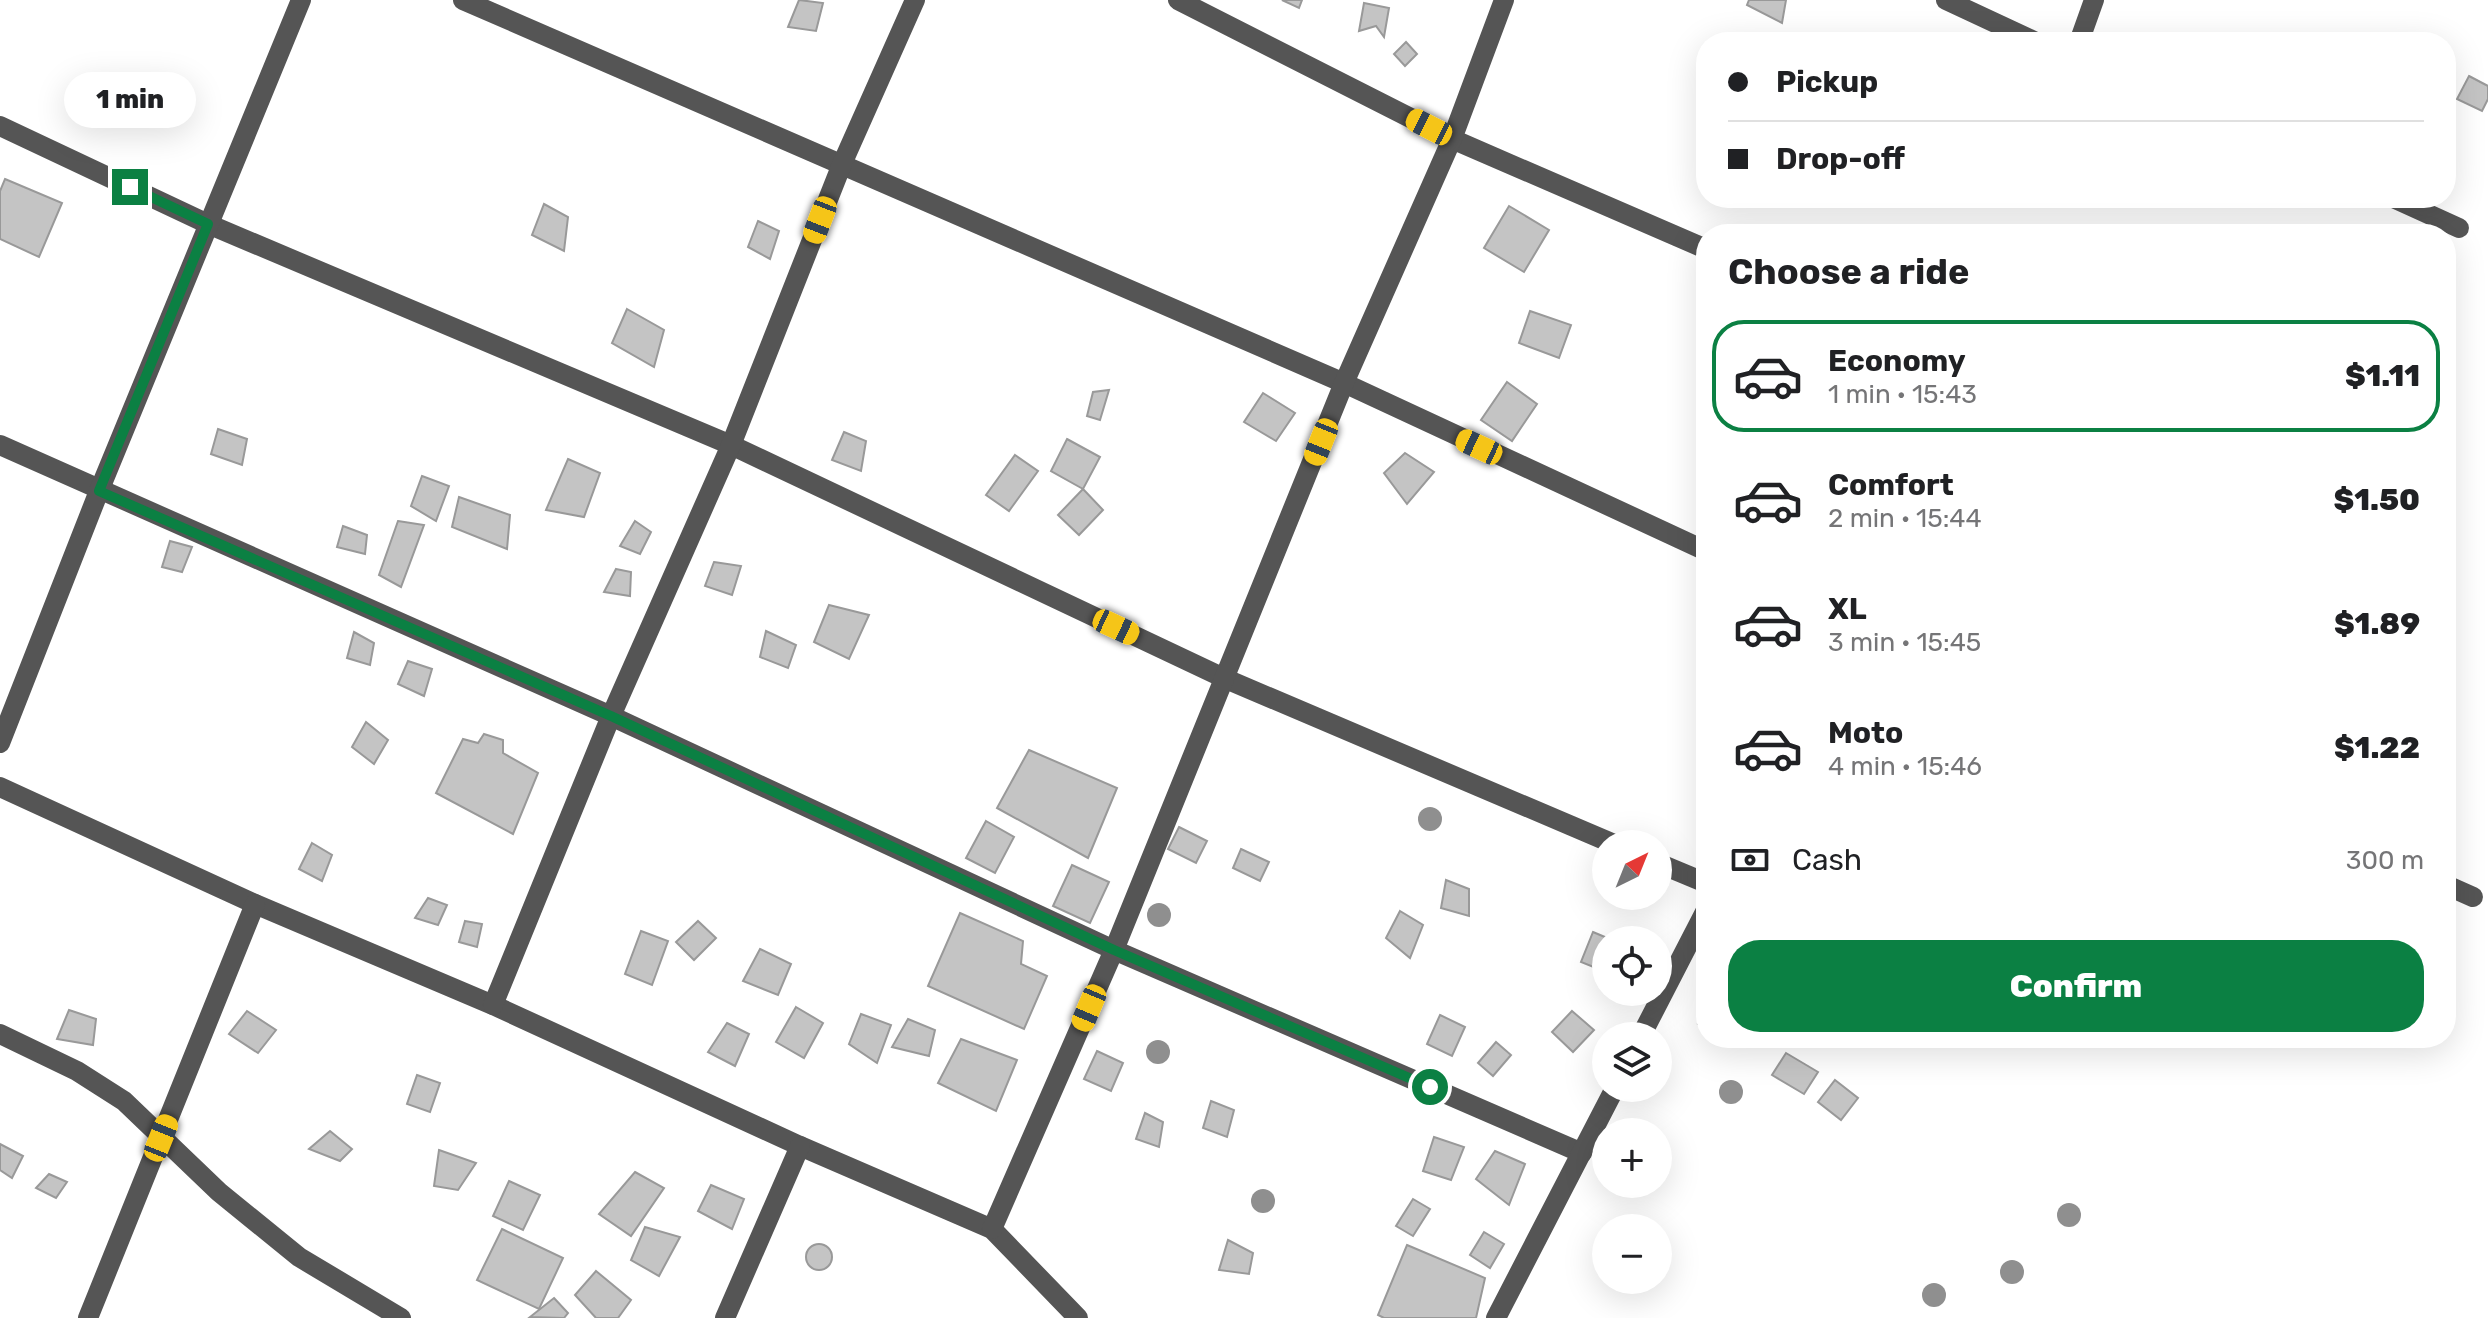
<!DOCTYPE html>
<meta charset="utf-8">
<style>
:root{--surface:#fff;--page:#f2f2f2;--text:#202124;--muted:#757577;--line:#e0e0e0;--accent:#0b8043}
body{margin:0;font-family:Rubik,sans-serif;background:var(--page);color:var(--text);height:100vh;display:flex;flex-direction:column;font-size:30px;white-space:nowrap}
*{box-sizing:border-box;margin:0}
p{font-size:26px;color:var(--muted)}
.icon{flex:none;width:44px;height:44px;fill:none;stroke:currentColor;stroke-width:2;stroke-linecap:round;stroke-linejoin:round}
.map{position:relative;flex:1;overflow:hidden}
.sheet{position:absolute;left:1696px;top:224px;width:760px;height:824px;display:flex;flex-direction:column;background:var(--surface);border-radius:32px;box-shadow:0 8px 32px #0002}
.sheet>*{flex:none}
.hud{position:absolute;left:1696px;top:32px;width:760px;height:176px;border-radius:32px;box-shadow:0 8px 32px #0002;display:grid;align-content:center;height:176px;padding:0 32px;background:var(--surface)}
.needle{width:52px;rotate:43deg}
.fabs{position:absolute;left:1592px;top:830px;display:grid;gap:16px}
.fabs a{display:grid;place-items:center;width:80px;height:80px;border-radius:50%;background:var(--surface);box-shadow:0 8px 32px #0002;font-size:40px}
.end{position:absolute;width:36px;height:36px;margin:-18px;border:10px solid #0b8043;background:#fff;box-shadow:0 0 0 4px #fff}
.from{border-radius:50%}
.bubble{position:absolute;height:56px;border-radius:28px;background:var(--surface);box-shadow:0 8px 32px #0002;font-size:26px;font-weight:800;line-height:56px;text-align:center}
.car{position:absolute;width:24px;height:48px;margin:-24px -12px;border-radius:10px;box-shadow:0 0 6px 2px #0007;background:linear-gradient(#f5c518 24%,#345 0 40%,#f5c518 0 76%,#345 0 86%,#f5c518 0)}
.hud b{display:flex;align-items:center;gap:28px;height:76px;font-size:30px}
.hud b+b{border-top:2px solid var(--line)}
.hud i{width:20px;height:20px;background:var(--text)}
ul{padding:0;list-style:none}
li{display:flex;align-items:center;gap:24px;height:112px;margin:0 16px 12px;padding:0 16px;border:4px solid transparent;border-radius:32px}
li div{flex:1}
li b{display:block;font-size:30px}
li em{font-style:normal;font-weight:800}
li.current{border-color:var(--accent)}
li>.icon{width:72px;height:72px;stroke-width:1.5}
h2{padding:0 32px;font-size:36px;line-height:96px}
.pay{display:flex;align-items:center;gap:20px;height:88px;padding:0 32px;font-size:30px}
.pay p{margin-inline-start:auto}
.primary-button{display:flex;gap:16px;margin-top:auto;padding:16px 32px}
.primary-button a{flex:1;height:92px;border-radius:32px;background:var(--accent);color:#fff;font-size:32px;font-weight:800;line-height:92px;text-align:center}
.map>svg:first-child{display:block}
</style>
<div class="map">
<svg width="2488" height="1318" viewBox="0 0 2488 1318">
<rect width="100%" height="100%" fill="#fff"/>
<g fill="#c4c4c4" stroke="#999" stroke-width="2">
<polygon points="799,0 823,3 816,31 788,27"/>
<polygon points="1282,0 1302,0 1299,8"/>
<polygon points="1749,0 1786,0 1782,23 1747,5"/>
<polygon points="1364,3 1389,8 1384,37 1376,26 1359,31"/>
<polygon points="1406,42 1417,54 1405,66 1394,54"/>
<polygon points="2469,76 2488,86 2488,99 2482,111 2457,99"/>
<polygon points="5,179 62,203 39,257 0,239 0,191"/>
<polygon points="544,204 568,217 564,251 532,235"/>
<polygon points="1509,206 1549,230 1524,272 1484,248"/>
<polygon points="758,221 779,231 770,259 748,247"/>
<polygon points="627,309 664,330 654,367 612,343"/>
<polygon points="1530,311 1571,325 1559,358 1519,343"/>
<polygon points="1507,382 1537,404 1512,441 1481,420"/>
<polygon points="1109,390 1100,420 1087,416 1093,392"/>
<polygon points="1263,393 1295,413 1276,441 1244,422"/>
<polygon points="218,429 247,439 242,465 211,454"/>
<polygon points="844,432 866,441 861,471 832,460"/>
<polygon points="1067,439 1100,457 1083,489 1051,471"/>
<polygon points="1405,453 1434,472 1407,504 1384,473"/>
<polygon points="1015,455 1038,471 1009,511 986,495"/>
<polygon points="568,459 600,473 584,517 546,510"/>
<polygon points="422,476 449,486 436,521 411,506"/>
<polygon points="1083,489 1103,510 1079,535 1058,515"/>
<polygon points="459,497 510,515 507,549 452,527"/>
<polygon points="398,521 424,525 401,587 379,575"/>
<polygon points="635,521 651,532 640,554 620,546"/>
<polygon points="343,526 367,535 365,554 337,547"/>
<polygon points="170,541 192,547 182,572 162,567"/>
<polygon points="714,562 741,566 732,595 705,586"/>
<polygon points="616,569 631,572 630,596 604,592"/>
<polygon points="829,605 869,615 849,659 814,642"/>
<polygon points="766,631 796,645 788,668 760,657"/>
<polygon points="354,632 374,643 370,665 347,658"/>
<polygon points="408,661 432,669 424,696 398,684"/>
<polygon points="366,722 388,740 374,764 352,747"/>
<polygon points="484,734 503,740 503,753 538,773 513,834 436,793 463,739 478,743"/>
<polygon points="1029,750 1117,788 1088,858 997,808"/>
<polygon points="986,821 1014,837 995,873 966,858"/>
<polygon points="1179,827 1207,841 1196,863 1168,849"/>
<polygon points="312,843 332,855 322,881 299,869"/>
<polygon points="1241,849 1269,862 1260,881 1233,868"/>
<polygon points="1072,865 1109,882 1090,923 1053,906"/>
<polygon points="1446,880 1469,889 1469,916 1441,908"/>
<polygon points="428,898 447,905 438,925 415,918"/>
<polygon points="1400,911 1423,925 1410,958 1386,938"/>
<polygon points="960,913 1023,941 1021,964 1047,976 1024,1029 928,986"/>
<polygon points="465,921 482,924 477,947 459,942"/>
<polygon points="698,921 716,938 694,960 676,942"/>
<polygon points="641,931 668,941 652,985 625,974"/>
<polygon points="1593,932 1612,940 1606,940 1606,972 1581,962"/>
<polygon points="760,949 791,964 778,995 743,981"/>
<polygon points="796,1007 823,1023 804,1058 776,1042"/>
<polygon points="69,1010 96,1019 93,1045 57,1039"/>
<polygon points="247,1011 276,1030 258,1053 229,1034"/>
<polygon points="1572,1011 1594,1030 1573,1052 1552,1032"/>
<polygon points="861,1014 891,1025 877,1063 849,1044"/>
<polygon points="1706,1014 1706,1031 1698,1024"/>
<polygon points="1440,1015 1465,1027 1452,1056 1427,1044"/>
<polygon points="908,1019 935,1030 929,1056 892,1047"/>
<polygon points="727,1023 749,1034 735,1066 708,1052"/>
<polygon points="961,1039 1017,1060 996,1111 938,1083"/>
<polygon points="1496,1042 1511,1055 1493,1076 1478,1063"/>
<polygon points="1097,1051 1123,1063 1111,1091 1084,1079"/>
<polygon points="1786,1053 1818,1072 1804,1094 1772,1075"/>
<polygon points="417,1075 440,1083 430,1112 407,1104"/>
<polygon points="1835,1080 1858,1098 1841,1120 1818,1102"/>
<polygon points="1211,1101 1234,1110 1227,1137 1203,1128"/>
<polygon points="1145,1113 1163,1122 1159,1147 1136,1139"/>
<polygon points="330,1131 352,1149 340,1161 309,1149"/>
<polygon points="1434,1137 1464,1147 1451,1180 1423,1171"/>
<polygon points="0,1144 23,1156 12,1178 0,1170"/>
<polygon points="439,1150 476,1163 458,1190 434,1186"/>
<polygon points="1495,1151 1525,1164 1509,1205 1476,1179"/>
<polygon points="635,1172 664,1188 631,1236 599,1214"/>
<polygon points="49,1174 67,1182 56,1198 36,1188"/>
<polygon points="509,1181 540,1195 523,1230 493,1216"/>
<polygon points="711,1185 744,1199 732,1229 698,1211"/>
<polygon points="1413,1199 1430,1209 1413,1236 1396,1226"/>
<polygon points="645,1227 680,1237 659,1276 631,1260"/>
<polygon points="502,1229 563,1258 539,1309 477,1280"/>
<polygon points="1484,1232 1504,1244 1490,1268 1470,1255"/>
<polygon points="1228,1240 1253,1253 1249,1274 1219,1270"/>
<circle cx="819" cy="1257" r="13"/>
<polygon points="1407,1245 1485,1278 1476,1318 1384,1318 1378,1315"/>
<polygon points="596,1271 631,1300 618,1318 596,1318 575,1295"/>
<polygon points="554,1298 568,1313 564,1318 530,1317"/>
</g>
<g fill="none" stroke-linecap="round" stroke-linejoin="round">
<g stroke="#555" stroke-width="20">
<polyline points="463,0 1344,383 1706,551"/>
<polyline points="1178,0 1452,139 1706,249"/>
<polyline points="1946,0 2036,42"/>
<polyline points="2079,42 2094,0"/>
<polyline points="0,126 208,224 731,445 1226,679 1614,844"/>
<polyline points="2393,198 2459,228"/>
<polyline points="0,445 611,716 1114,950 1582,1153"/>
<polyline points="0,743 99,491 301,0"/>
<polyline points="0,787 255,904 493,1005 800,1146 992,1229 1078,1318"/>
<polyline points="1658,863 1706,883"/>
<polyline points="2446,885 2473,897"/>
<polyline points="493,1005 611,716 731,445 842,164 915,0"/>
<polyline points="0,1034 77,1071 124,1101 219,1192 299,1257 401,1318"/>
<polyline points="1641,1036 1706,910"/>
<polyline points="992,1229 1114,950 1344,383 1452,139 1504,0"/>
<polyline points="88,1318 255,904"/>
<polyline points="725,1318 800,1146"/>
<polyline points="1496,1318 1615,1088"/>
</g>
</g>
<g fill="#8f8f8f">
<circle cx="1430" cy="819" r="12"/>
<circle cx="1159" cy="915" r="12"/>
<circle cx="1158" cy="1052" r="12"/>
<circle cx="1731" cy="1092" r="12"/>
<circle cx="1263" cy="1201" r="12"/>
<circle cx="2069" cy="1215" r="12"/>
<circle cx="2012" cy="1272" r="12"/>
<circle cx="1934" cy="1295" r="12"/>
</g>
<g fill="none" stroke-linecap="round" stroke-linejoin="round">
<polyline stroke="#0b8043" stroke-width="10" points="130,187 208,224 99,491 611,716 1114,950 1430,1087"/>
</g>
</svg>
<div class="fabs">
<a><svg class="needle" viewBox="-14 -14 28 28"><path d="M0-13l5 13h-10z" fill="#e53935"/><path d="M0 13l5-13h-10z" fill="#757577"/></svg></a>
<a><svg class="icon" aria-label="locate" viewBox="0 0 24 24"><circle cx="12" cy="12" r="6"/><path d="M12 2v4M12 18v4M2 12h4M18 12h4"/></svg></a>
<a><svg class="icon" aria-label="layers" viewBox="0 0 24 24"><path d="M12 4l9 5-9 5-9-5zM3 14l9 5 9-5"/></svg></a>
<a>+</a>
<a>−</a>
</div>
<i class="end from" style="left:1430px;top:1087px"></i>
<i class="end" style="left:130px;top:187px"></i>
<div class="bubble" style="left:64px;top:72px;width:132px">1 min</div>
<i class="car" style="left:1429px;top:127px;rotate:297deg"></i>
<i class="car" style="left:820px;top:220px;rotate:201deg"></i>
<i class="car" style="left:1321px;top:442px;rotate:202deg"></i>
<i class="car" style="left:1479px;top:447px;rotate:295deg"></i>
<i class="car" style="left:1116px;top:627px;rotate:115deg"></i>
<i class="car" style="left:1089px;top:1008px;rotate:203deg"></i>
<i class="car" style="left:161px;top:1138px;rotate:22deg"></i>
<div class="hud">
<b><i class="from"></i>Pickup</b>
<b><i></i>Drop-off</b>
</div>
<section class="sheet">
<h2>Choose a ride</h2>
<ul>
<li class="current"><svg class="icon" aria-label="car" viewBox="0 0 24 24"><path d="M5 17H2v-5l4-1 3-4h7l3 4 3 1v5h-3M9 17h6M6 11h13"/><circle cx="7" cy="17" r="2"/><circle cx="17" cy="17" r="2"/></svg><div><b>Economy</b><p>1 min · 15:43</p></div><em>$1.11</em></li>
<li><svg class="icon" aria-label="car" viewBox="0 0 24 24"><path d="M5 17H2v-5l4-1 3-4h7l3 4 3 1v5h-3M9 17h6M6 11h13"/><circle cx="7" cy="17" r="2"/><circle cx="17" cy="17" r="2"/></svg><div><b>Comfort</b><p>2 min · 15:44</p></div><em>$1.50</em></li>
<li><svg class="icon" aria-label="car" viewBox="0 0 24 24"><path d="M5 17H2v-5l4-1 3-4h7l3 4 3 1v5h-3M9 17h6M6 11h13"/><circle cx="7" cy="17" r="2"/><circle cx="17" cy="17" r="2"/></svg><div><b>XL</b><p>3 min · 15:45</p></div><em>$1.89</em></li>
<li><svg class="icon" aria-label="car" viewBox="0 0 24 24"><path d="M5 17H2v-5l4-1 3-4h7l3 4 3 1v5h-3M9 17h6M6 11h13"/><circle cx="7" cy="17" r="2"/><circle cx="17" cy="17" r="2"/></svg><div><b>Moto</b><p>4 min · 15:46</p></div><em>$1.22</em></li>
</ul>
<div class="pay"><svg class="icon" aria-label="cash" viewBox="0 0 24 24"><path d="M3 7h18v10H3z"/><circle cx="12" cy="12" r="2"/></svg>Cash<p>300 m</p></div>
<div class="primary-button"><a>Confirm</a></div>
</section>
</div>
